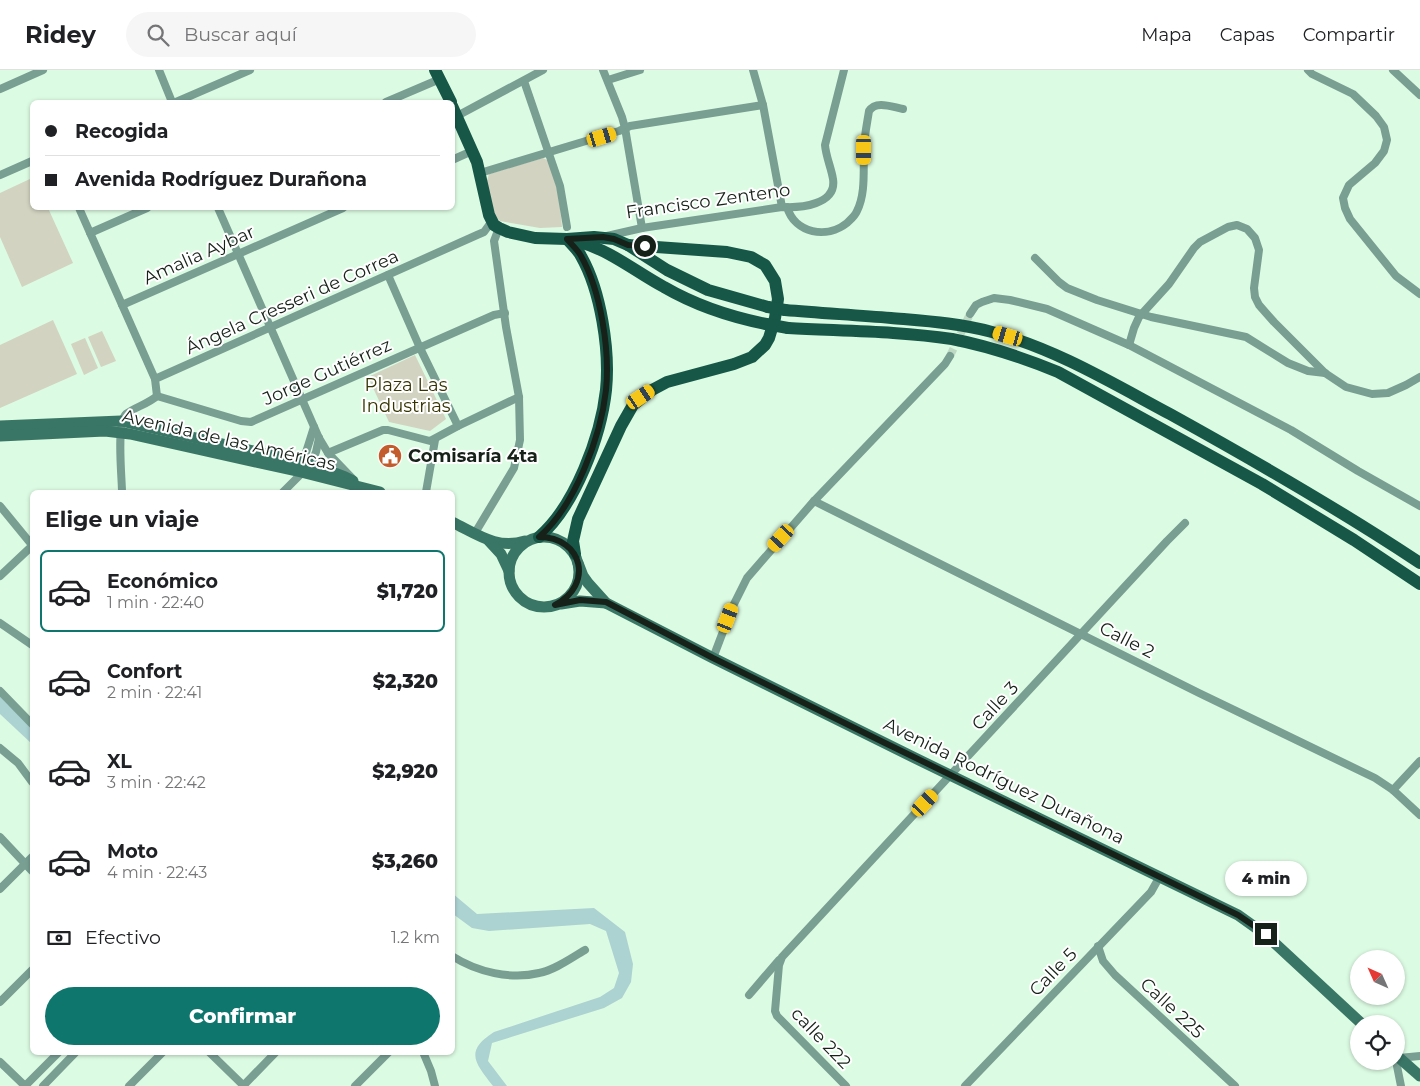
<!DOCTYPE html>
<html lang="es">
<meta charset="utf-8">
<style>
:root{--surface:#fff;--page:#f6f6f6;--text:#202124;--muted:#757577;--line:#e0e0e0;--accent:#0f766e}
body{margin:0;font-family:Montserrat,sans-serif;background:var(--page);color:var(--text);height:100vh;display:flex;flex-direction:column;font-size:19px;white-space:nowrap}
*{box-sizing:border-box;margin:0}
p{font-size:16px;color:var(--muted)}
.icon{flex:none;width:28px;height:28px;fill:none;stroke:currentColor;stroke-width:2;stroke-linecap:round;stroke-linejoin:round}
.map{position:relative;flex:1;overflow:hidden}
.details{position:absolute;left:30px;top:420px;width:425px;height:565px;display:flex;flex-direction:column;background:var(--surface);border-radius:8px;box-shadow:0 1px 4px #0004}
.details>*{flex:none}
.hud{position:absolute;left:30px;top:30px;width:425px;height:110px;border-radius:8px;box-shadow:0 1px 4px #0004;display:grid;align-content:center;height:110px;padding:0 15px;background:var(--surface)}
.needle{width:32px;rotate:315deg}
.fabs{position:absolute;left:1350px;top:880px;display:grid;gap:10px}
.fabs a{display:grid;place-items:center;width:55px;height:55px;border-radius:50%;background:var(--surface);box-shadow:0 1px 4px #0004;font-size:25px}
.end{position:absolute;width:22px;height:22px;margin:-11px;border:6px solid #162119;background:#fff;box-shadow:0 0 0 2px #fff}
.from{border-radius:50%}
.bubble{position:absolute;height:35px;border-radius:18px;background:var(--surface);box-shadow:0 1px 4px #0004;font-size:16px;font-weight:800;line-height:35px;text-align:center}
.car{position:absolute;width:15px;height:30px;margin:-15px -8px;border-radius:6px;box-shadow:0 0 4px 1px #0007;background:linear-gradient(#f5c518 24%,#345 0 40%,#f5c518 0 76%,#345 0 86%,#f5c518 0)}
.hud b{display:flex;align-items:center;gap:18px;height:48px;font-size:19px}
.hud b+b{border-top:1px solid var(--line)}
.hud i{width:12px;height:12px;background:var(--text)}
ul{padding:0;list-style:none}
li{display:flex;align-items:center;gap:15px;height:82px;margin:0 10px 8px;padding:0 5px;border:2px solid transparent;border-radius:8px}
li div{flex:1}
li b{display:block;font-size:19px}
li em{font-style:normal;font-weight:800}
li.selected{border-color:var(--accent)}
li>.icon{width:45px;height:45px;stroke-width:1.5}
h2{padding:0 15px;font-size:22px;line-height:60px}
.pay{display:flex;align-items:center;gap:12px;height:55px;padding:0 15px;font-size:19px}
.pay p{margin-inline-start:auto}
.action{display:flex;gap:10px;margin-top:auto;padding:10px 15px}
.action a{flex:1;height:58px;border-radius:30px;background:var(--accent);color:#fff;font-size:20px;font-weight:800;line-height:58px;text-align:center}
header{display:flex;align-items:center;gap:30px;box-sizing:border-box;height:70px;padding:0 25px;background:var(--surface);border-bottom:1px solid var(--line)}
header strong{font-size:24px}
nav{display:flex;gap:28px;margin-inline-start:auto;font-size:18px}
.search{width:350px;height:45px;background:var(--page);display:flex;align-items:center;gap:12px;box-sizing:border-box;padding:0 18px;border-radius:28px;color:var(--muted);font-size:19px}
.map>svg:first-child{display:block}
</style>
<header>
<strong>Ridey</strong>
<div class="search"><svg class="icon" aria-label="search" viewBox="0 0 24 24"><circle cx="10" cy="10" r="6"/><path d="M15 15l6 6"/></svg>Buscar aquí</div>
<nav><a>Mapa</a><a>Capas</a><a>Compartir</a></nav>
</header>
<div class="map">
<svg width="1420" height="1016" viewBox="0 0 1420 1016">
<rect width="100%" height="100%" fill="#dcfbe3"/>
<g fill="#d2d3c0">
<polygon points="543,88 549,91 559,126 562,157 540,158 500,151 492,144 486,114 489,104"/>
<polygon points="32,108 32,138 48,138 73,193 22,217 0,167 0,123"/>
<polygon points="53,250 77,304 0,338 0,275"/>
<polygon points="102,261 116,291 101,297 88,267"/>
<polygon points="85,268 98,298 84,305 71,274"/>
<polygon points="415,285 446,349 430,361 389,352 368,307"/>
</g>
<g fill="#acd2d2">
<polygon points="0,624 32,658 32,674 0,644"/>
<path d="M452 823 477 844 594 838 625 862 633 894 631 912 622 928 604 938 492 973 488 991 507 1016H493C475 993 464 981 494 962L600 927 614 918 619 903 606 861 590 854 489 861 472 858 453 844Z"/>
</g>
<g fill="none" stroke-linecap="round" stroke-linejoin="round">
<polyline stroke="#bedac5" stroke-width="8" stroke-dasharray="8 4" stroke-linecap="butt" points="950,286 970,244"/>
<g stroke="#799f93" stroke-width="8">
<polyline points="159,0 172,32"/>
<polyline points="603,0 622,47 625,58 642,158"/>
<polyline points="753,0 763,35 782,137"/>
<polyline points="1308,0 1312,4 1353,24 1376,46 1384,57 1387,70 1384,81 1375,93 1349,115 1343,128 1345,138 1350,149 1396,206 1420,224"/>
<polyline points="1393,0 1420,25"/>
<polyline points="608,10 640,0"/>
<polyline points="524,11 560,116 567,157"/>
<polyline points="0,19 43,0"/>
<polyline points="176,32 250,0"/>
<polyline points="386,32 440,9"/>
<polyline points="457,46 543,0"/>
<polyline points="452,90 472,81"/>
<polyline points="480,103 619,61 630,56 763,35"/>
<polyline points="0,105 32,91"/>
<path d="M787 137C795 164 827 169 847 153 851 149 855 146 857 141 866 123 863 100 864 80 864 67 867 54 869 41 876 30 892 37 903 39"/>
<polyline points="79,138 155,309"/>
<polyline points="218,138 319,368 328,383 352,408"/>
<polyline points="90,163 147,138"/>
<path d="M607 166 642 158 782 137C800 138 837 135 833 109 831 97 826 87 825 75L844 0"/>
<polyline points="1035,188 1059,212 1067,218 1097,230 1151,247 1246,267 1288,293 1308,301 1325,303"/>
<polyline points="388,205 420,278 458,356"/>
<polyline points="122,235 343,138"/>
<polyline points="970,244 976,235 982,232 994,228 1010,230 1047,239 1129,275 1291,360 1358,401 1420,436"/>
<polyline points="1129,275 1134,258 1139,247 1169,214 1194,178 1200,172 1228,157 1237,155 1247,159 1255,168 1259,180 1254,218 1255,227 1259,235 1274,252 1325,303 1346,317 1372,324 1388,323 1406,315 1420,307"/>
<polyline points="157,326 241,351 251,352 494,245 505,243"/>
<polyline points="328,383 383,360 388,360 430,371 458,356 519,327"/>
<polyline points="302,395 314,357"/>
<path d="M122 422C122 408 116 353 126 344 135 337 148 334 157 326L155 309 477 165 484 162 492 151"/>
<polyline points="283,422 311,394 316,382 319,368"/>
<polyline points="426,422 435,370"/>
<polyline points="814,431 1199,623 1375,708 1393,720 1420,745"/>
<polyline points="0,436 32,475"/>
<polyline points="475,463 514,398 520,370 519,327 506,257 494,171 499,158"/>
<polyline points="0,506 32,476"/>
<polyline points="0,553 32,575"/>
<polyline points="713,588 732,538 747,508 814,431 945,294 950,286"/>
<polyline points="0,621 32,654"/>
<polyline points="0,678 18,693 32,712"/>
<polyline points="1393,720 1420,691"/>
<polyline points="0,767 32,801"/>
<polyline points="0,819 32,787"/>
<polyline points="1098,876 1103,891 1115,905 1235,1016"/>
<path d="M452 886C477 902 511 910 539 903 555 900 571 888 585 880"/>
<polyline points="749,925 779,890"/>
<polyline points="0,932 32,900"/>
<polyline points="209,982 244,1016"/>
<polyline points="423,982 431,1001 435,1016"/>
<polyline points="0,992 25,1016"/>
<polyline points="25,1016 59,982"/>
<polyline points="43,1016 76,982"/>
<polyline points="129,1016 163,982"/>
<polyline points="243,1016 276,982"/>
<polyline points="355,1016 389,982"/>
<polyline points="846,1016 777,946 775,941 779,895 782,887 1167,471 1185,453"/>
<polyline points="965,1016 1151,822 1160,806"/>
<polyline points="1401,1016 1397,996 1399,988 1420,986"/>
</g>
<g stroke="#3a7666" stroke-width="11">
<polyline points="0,356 121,351 311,394 345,407 353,411"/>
<polyline points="0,366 105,361 130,364 301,402 380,422"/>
<path d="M452 452C477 464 497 480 525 471"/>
<circle cx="544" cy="502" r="35"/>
<polyline points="489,471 501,484 509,501"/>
<polyline points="578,493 583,506 588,513 606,533 713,588 915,688 1238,845 1266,865 1362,954"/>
<polyline points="561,534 580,531 606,533"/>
<polyline points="1396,985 1420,1006"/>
</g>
<g stroke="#175748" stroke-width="12">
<polyline points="435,0 451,32"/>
<polyline points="452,36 477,92 489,145 494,155 499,158 508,162 535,168 567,169 594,167 614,169 628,175 667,200 708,220 768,237"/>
<path d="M579 172C610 180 636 202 664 217 695 235 731 247 766 254"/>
<path d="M785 240C820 243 855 245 891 248 925 251 959 253 992 262 1056 279 1112 313 1170 344 1255 391 1339 439 1420 493"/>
<path d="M788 258C842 261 899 261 952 269 988 276 1024 288 1058 302L1262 414 1354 470 1420 514"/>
<path d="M539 467C575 436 601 366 606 320 610 281 601 221 581 186 578 180 572 175 567 169"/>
<polyline points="575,484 573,471 578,449 621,356 633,335 652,320 667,312 734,294 752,287 765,275 769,268 775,248 778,229 775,211 765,195 751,187 727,182 628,175"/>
</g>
<g stroke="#175748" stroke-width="12">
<polyline points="768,237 785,240"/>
<polyline points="766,254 788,258"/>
</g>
</g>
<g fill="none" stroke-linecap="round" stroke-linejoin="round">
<path stroke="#162119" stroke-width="6" d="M645 176 628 175 614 169 603 167 567 169C572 175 578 180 581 186 601 221 610 281 606 320 601 366 575 436 539 467 583 467 594 515 555 535L580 530 606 532 713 588 885 673 1238 845 1266 864"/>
</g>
<defs>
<g id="civic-disc" transform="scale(1.25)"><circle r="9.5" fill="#c25c2c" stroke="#fff"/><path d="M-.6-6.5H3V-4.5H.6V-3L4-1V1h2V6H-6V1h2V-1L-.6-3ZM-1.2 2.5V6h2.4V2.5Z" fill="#fff"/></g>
</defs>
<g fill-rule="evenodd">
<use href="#civic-disc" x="390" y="386"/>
</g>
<g text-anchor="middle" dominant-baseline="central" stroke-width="4" stroke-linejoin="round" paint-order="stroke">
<g font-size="18" fill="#162119" stroke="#fff">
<text transform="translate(708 131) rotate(-8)">Francisco Zenteno</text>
<text transform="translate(199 185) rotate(-24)">Amalia Aybar</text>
<text transform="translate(292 232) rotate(-24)">Ángela Cresseri de Correa</text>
<text transform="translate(327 302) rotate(-24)">Jorge Gutiérrez</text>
<text transform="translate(229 370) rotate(13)">Avenida de las Américas</text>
<text transform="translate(1127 570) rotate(27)">Calle 2</text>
<text transform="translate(995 636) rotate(-47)">Calle 3</text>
<text transform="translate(1004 711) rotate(26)">Avenida Rodríguez Durañona</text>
<text transform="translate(1053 902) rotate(-46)">Calle 5</text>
<text transform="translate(1172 938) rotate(43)">Calle 225</text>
<text transform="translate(821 968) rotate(46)">calle 222</text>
</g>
<g font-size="18" fill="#353400" stroke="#fff">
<text x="406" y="315">Plaza Las<tspan x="406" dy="21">Industrias</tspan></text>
</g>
<g font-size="18" font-weight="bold" fill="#162119" stroke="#fff" text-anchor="start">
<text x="408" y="386">Comisaría 4ta</text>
</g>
</g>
</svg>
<div class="fabs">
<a><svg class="needle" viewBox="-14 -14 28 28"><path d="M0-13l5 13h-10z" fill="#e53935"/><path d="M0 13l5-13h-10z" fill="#757577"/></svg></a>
<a><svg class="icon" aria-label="locate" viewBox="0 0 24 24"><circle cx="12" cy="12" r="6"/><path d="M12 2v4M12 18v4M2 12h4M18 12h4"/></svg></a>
</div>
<i class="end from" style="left:645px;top:176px"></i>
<i class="end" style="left:1266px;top:864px"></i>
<div class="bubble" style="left:1225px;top:791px;width:82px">4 min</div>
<i class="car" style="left:602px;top:67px;rotate:73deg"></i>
<i class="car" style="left:864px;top:80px;rotate:180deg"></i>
<i class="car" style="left:1008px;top:266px;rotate:286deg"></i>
<i class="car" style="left:641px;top:327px;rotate:56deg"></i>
<i class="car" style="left:781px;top:468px;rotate:222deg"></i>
<i class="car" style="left:728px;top:548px;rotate:21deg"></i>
<i class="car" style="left:925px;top:733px;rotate:43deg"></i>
<div class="hud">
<b><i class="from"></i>Recogida</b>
<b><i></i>Avenida Rodríguez Durañona</b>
</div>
<section class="details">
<h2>Elige un viaje</h2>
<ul>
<li class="selected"><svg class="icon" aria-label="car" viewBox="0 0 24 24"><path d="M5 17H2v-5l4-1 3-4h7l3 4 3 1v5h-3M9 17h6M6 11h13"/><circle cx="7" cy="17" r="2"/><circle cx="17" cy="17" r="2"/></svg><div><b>Económico</b><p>1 min · 22:40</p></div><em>$1,720</em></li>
<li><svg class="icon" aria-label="car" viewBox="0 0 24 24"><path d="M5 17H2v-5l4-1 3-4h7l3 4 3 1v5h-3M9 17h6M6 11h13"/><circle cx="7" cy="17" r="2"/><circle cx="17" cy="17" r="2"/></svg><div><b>Confort</b><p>2 min · 22:41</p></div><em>$2,320</em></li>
<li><svg class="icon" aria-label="car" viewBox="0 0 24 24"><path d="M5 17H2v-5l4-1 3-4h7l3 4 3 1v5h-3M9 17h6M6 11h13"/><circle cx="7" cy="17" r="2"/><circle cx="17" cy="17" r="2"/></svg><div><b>XL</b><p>3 min · 22:42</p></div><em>$2,920</em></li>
<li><svg class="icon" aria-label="car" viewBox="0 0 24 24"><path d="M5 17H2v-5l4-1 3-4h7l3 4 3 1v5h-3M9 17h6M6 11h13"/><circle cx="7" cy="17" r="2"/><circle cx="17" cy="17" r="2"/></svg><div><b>Moto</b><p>4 min · 22:43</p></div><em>$3,260</em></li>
</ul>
<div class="pay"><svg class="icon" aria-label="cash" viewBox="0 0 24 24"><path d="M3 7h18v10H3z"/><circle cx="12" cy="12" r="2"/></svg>Efectivo<p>1.2 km</p></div>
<div class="action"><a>Confirmar</a></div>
</section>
</div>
